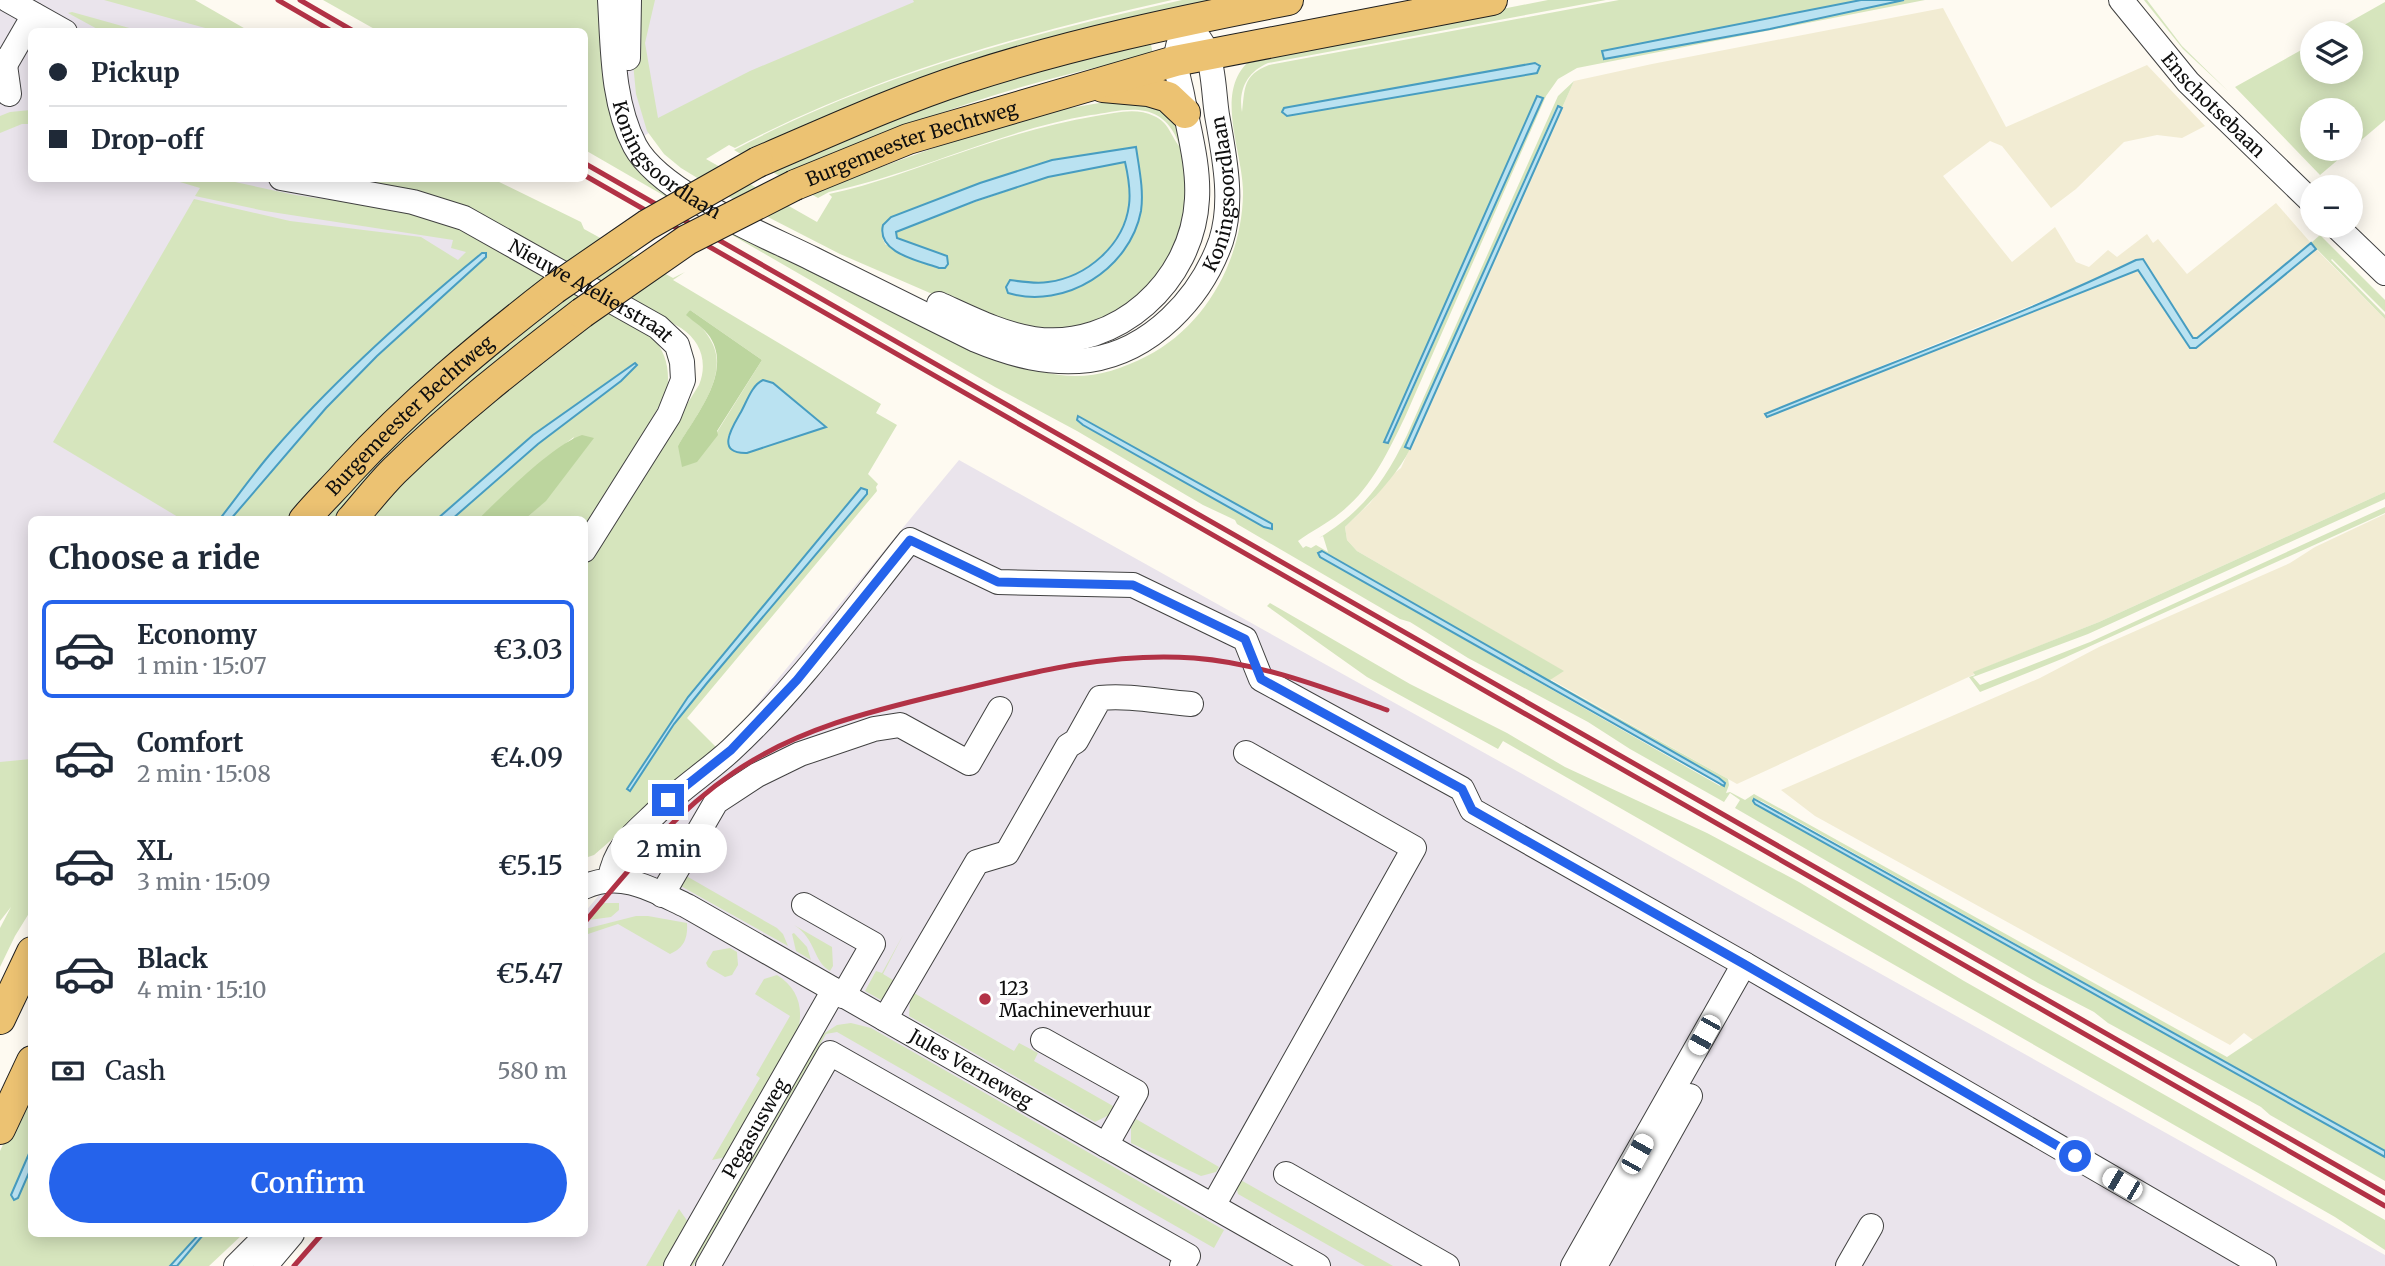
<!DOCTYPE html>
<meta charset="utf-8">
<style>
:root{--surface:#fff;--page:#f6f6f7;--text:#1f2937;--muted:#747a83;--line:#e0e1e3;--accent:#2563eb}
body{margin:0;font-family:Merriweather,serif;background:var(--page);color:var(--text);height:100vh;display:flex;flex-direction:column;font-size:26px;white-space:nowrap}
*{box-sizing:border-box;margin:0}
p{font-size:23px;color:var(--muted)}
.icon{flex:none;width:38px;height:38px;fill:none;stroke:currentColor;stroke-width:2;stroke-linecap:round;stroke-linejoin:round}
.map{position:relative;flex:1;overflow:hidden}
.drawer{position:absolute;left:28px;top:516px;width:560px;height:721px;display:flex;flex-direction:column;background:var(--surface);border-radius:10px;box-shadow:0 4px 18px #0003}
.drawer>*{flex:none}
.banner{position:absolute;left:28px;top:28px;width:560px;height:154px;border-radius:10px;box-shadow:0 4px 18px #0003;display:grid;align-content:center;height:154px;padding:0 21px;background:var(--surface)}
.buttons{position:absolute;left:2300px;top:21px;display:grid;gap:14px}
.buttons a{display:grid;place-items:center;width:63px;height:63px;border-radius:50%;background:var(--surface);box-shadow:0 4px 18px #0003;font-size:35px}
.end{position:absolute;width:32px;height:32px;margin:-16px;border:9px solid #2563eb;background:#fff;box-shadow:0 0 0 4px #fff}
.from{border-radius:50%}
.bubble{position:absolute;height:49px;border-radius:24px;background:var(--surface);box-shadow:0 4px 18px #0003;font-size:23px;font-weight:600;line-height:49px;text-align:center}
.car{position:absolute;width:21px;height:42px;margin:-21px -10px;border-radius:9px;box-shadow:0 0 5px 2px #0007;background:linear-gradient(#fff 24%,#345 0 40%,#fff 0 76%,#345 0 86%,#fff 0)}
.banner b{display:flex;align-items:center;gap:24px;height:66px;font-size:26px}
.banner b+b{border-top:2px solid var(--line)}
.banner i{width:18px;height:18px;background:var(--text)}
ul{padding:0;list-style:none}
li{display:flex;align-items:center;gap:21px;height:98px;margin:0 14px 10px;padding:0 7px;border:4px solid transparent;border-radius:10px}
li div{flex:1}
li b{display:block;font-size:26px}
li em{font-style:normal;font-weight:600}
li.current{border-color:var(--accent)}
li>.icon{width:63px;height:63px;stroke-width:1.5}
h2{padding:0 21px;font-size:32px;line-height:84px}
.pay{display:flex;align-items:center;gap:18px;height:77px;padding:0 21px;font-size:26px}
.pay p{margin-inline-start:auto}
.action{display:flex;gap:14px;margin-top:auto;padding:14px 21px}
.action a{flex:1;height:80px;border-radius:42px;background:var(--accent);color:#fff;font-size:28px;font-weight:600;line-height:80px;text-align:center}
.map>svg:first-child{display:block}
</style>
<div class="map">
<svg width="2385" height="1266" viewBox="0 0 2385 1266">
<rect width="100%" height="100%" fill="#fefaf1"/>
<g fill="#eae4ec">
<polygon points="0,0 168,0 224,31 32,32 32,178 485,179 574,229 270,520 32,520 31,766 0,768"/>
<polygon points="333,0 945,0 688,109 608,158 584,32"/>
<polygon points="959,460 2385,1255 2385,1266 291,1266 318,1234 584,1234 585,912"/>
</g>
<g fill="#f2ecd3">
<polygon points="1943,8 2006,127 2147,65 2205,126 2182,138 2157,135 2124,142 2076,189 2051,208 2002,146 1990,141 1943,176 2012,262 2055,227 2076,262 2089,267 2108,250 2117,257 2147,234 2153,243 2158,239 2187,274 2276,203 2311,243 2197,338 2193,338 2177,317 2143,259 2136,260 2089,282 1879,367 1767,417 2139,270 2190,348 2196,347 2316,249 2385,319 2385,492 2099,622 1974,672 1975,674 1737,784 1550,679 1563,671 1357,551 1347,540 1345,527 1370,503 1392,475 1401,468 1574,81 1652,64"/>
<polygon points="2385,514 2385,952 2253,1040 2244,1033 2230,1045 1815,816 1781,790 2040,678 2099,647 2290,563 2315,547"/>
</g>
<g fill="#d6e5bd" fill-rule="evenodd">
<polygon points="104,0 195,0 249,31 216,31"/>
<path d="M323 0H605L634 155 1040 371C1079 382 1112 374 1147 356 1206 326 1242 259 1243 194 1244 152 1211 89 1253 58L1548 0H1606L1268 63C1247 72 1238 90 1242 112 1245 90 1242 75 1269 65L1619 0H1861L1603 51 1605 59 1770 29 1904 0H1925L1577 68 1558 79 1546 96 1405 417C1388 452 1371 489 1340 513 1327 524 1311 531 1298 541L1303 548 1306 546 1311 548 1316 545 1328 552 1323 536 1319 538C1363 511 1385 481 1407 435L1558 96 1574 81 1562 108 1557 106 1405 447 1410 449C1397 476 1368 505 1345 527L1347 540 1357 551 1564 671 1550 680 1728 779 1729 785 1726 793 1730 792 1745 800 1754 794 2227 1057 2385 952V1151L1763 802 1755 799 1753 801 2385 1157V1181L2270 1115 2261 1107 2108 1023 2094 1012 2038 983 1735 808 1740 800 1730 793 1724 802 1630 749 1588 722 1468 658 1410 622 1400 619 1237 524 1235 520 1203 505 1077 431 995 387 585 150 584 32 378 31ZM1535 63 1539 64 1537 73 1287 116 1283 114 1284 108 1289 107ZM1537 97 1543 99 1389 443 1385 442ZM1078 416 1272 524 1273 526 1264 527 1083 425 1077 420ZM1322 551 1719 778 1720 786 1320 557 1318 554Z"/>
<path d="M635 0H655L645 43 658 118 750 71 914 2 913 0H1172C1021 34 872 76 735 148L729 145 706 159 817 222 832 197 829 194C873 185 915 168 957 154 1003 138 1048 124 1096 116 1115 113 1136 107 1154 116 1169 122 1171 137 1180 147 1174 129 1164 115 1145 111 1128 107 1108 113 1091 115 1001 130 919 173 829 192L818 198 809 193 953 141 1052 111 1117 100 1153 102 1179 127 1189 213 1161 277 1107 320 1045 333 960 306 840 254 725 195 681 168 664 154 647 131 636 94 632 52ZM1136 147C1139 168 1144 190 1141 212 1130 269 1064 310 1009 293L1010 280C1023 282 1036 284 1048 282 1089 276 1127 242 1129 199 1130 187 1127 174 1126 161L1048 177 908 225 899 229 895 233 897 238 886 245C881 238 880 229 885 222L916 207 1052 160Z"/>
<path d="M1182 0H1233L746 157 734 150C875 75 1028 34 1182 0Z"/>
<polygon points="2144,0 2147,0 2182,46 2229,92 2183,49"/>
<path d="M2385 2V120L2320 175 2235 87 2312 44V72H2350V33H2330ZM2312 110H2350V149H2312Z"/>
<polygon points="72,12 140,31 101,31 68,13"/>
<path d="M1139 45H1151L1153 54C1073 72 993 92 917 122 872 140 828 159 783 178L769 170 974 87Z"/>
<polygon points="31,110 31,124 22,124 0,133 0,116 10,112"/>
<path d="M370 178 493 179 581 222 584 229 673 278 685 272 673 280 881 404 876 413 897 425 868 474 878 484 876 487 877 491 687 718 717 748 594 855 585 858V567L699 385C708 363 701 341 681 328L479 213 429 195 328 179ZM690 310 762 360 717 432 678 446C695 416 732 374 710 339 705 329 695 322 687 315ZM760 381 773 383 826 427 743 453 736 451 728 436 755 386ZM861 489 867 494 707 683 674 725 630 791 627 790 688 697Z"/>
<path d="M170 179H221L295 195 367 205 446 221 652 336C667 354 670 370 667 393L585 529 584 520H524L545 501 574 437 545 459 477 520H451L538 444 621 381 635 363 533 435 436 520H183L53 442 194 199 290 221 421 237 458 260 466 252 451 248 453 240 265 211 195 196 200 188Z"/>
<polygon points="2320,235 2385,300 2385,312 2332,259 2331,260 2385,315 2385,319 2311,243"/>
<polygon points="2385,492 2385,499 2088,634 1973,677 1980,685 2090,642 2385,507 2385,513 2064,658 1980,692 1969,677 1975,675 1973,672 2099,622"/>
<polygon points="1270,603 1410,684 1507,733 1565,767 1707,833 1799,882 1964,981 2385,1220 2385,1250 2335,1217 1503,741 1498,749 1367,677 1267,606"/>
<polygon points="31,759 31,910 15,936 0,967 0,928 11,907 0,921 0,762"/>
<polygon points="681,873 777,928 783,934 788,946 679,885"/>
<polygon points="604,903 619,903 619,910 611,917 589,920"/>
<path d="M636 916H648L687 923C688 938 684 948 670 954L618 924 585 935V929Z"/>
<path d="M794 925 832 947 833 966 830 971C812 960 817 940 794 925Z"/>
<polygon points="794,933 807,947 811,960 796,951 792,934"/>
<polygon points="903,935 883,974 898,983 893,991 881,1000 865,991 876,971 882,973"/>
<polygon points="730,948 737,952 738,965 732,975 725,977 708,967 706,963 713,951"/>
<path d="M777 975C796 987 803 1004 799 1026L726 1157 712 1160 760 1078 756 1075 790 1016 755 994 764 979Z"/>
<polygon points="914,993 1014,1051 1019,1043 1038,1053 1034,1061 1113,1106 1109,1115 1095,1122 909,1016 910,1000"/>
<polygon points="851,1023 871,1028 1224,1230 1214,1248 837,1032 826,1034 693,1266 687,1266 820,1036 837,1025"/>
<polygon points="31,1085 31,1149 11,1195 14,1200 17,1199 31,1168 32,1234 199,1234 170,1266 0,1266 0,1151"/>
<polygon points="1136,1119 1219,1167 1216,1172 1201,1176 1131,1143 1131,1127"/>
<polygon points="1239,1179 1393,1266 1365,1266 1238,1194 1236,1186"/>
<polygon points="679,1209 688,1222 663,1266 646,1266"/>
<polygon points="202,1234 243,1234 209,1266 177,1266 203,1236"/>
</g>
<g fill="#bcd59e">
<path d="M690 310 762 360 717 431 718 435 697 462 682 467 678 446C695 416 733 373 710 337 704 328 694 322 686 315Z"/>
<path d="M582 435 594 438 546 501 524 520H477C502 497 552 445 582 435Z"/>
</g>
<g fill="#bae2f1" stroke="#479dc1" stroke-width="2">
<polygon points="1861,0 1904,0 1770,29 1604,59 1602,51"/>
<polygon points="1535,63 1540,66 1537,73 1287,116 1282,112 1284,108 1289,107"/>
<polygon points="1537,96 1543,98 1388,443 1384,442"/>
<polygon points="1558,106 1562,108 1410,449 1405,447"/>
<path d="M1136 147C1139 168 1144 190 1141 211 1130 269 1065 310 1008 293L1006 287 1010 280C1023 282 1036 284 1048 282 1087 277 1124 245 1129 205 1131 190 1128 175 1125 162L1048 177 975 201 896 232 897 238 947 256 948 264 945 268H939C920 261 876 253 883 225L891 217 980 183 1052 160Z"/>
<path d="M2311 243 2316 249 2196 348H2190L2138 270 1767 417 1765 414C1889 363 2016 318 2136 260L2143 259 2193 338H2197Z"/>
<path d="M482 253H486V257L377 356 326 408 230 520H219C237 497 253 474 272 452 335 379 408 314 482 253Z"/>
<polygon points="635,363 637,365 621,381 538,444 451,520 436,520 533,435"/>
<path d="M763 380 773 383 826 427 747 453C714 454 733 426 741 412 747 401 752 385 763 380Z"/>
<polygon points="1078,416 1272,524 1272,529 1264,527 1083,425 1077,420"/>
<polygon points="861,488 867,490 867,494 707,683 674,724 630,791 627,789 688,697"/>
<polygon points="1322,551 1719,778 1725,783 1724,786 1320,557 1318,553"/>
<polygon points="1754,799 2385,1151 2385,1157 1755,804 1753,801"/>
<polygon points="31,1149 31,1168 18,1198 14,1200 11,1195"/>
<polygon points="199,1234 203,1235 177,1266 170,1266"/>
</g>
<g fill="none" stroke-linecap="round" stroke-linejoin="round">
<g stroke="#414141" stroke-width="26">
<g id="minor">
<polyline points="8,0 65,32"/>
<path id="s1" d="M610 0C613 48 612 102 635 146 661 194 765 235 813 259 867 286 921 313 976 340 1012 355 1049 365 1089 360 1151 351 1201 298 1221 241 1234 201 1224 155 1217 115 1214 97 1214 69 1207 52 1202 41 1193 31 1187 21"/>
<path id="s2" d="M2121 0 2188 82 2312 202"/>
<polyline points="628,58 629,0"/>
<polyline points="0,61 5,65 9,94"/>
<polyline points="5,65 34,15"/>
<path id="s3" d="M281 178 413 202 464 218 658 327 677 345 682 362 683 380 669 415 584 550"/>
<polyline points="2336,226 2385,273"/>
<path d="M939 304C970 318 1001 334 1034 339 1117 351 1193 281 1197 199 1199 164 1188 128 1182 94 1180 84 1176 72 1176 62 1175 49 1183 33 1187 21"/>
<path d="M610 879C615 847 635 833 657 812 680 789 707 772 731 750 798 688 853 611 910 540L998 582 1133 585 1245 639 1261 679 1462 789 1472 810 1744 964 1573 1266"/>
<path id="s4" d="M584 887C622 870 653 890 687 906L1318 1266"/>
<polyline points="662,895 716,802 757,775 800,754 874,729 900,725 969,763 1000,709"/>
<polyline points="804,905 873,944 843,996"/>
<polyline points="1744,964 2264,1266"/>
<path d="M885 1019 977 862 1007 853 1068 746 1076 741 1100 698C1130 695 1161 702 1191 704"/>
<polyline points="1043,1040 1136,1092 1106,1145"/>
<polyline points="1286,1174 1447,1266"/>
<polyline points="1213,1206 1414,848 1246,753"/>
<polyline points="236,1266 268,1234"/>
<polyline points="265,1266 292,1234"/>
<path id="s5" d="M676 1266 834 990"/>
<polyline points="708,1266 830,1053 1188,1256 1182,1266"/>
<polyline points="1595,1266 1690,1096"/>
<polyline points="1848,1266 1871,1226"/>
</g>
</g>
<g stroke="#1f1f1f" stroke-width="32">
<g id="major">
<polyline points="1103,87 1148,91 1168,97 1185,113"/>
<path d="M758 162C826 133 895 101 966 78 1070 44 1180 21 1288 0"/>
<path id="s6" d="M795 185 908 139 1175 61 1492 0"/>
<path id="s7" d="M304 520C318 503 334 488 348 472 411 404 480 346 554 289"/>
<path d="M351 520C365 504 379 486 394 471 452 414 517 363 582 313"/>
<polyline points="0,1019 32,952"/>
<polyline points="0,1129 32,1061"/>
</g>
</g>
<use href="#minor" stroke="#fff" stroke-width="24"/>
<use href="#major" stroke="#ecc272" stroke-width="30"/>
<g stroke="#b23246" stroke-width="5">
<polyline points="278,0 333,32"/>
<polyline points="300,0 355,32"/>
<polyline points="584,163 2385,1193"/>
<polyline points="584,175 2385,1206"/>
<path d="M584 923C630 868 674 813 733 773 801 726 880 709 959 690 1037 671 1113 652 1194 658 1260 663 1325 688 1387 710"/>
<polyline points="294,1266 322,1234"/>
</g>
<g stroke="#1f1f1f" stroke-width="32" stroke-linecap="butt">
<g id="major-bridge">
<polyline points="554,289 647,225 758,162"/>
<polyline points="582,313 687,240 795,185"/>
</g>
</g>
<use href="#major-bridge" stroke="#ecc272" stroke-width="30"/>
</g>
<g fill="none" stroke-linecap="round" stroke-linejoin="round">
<polyline stroke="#2563eb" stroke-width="9" points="668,800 731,750 797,680 910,540 998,582 1133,585 1245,639 1261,679 1462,789 1472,810 1744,964 2075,1156"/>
</g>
<circle fill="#b23246" stroke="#fff" stroke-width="2.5" cx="985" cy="999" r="7"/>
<g text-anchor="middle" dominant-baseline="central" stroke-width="7" stroke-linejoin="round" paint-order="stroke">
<g font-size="19" fill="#0e0e0e" stroke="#fff">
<text stroke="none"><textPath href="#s2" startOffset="140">Enschotsebaan</textPath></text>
<text stroke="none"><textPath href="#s6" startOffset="124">Burgemeester Bechtweg</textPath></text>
<text stroke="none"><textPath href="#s1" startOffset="180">Koningsoordlaan</textPath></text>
<text stroke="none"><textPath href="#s1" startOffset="894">Koningsoordlaan</textPath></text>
<text stroke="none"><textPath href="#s3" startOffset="334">Nieuwe Atelierstraat</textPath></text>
<text stroke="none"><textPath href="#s7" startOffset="149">Burgemeester Bechtweg</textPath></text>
<text stroke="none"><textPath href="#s4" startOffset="436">Jules Verneweg</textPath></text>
<text stroke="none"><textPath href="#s5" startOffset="159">Pegasusweg</textPath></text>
</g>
<g font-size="19" fill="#0e0e0e" stroke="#fff" text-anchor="start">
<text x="999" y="988">123<tspan x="999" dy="22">Machineverhuur</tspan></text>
</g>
</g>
</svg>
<div class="buttons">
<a><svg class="icon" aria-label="layers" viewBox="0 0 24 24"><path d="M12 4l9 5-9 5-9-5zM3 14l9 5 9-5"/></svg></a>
<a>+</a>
<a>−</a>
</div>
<i class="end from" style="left:2075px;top:1156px"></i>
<i class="end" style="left:668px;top:800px"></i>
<div class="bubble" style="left:611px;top:824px;width:116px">2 min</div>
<i class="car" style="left:1704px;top:1035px;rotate:209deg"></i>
<i class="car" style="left:1637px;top:1154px;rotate:29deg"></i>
<i class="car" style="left:2122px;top:1184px;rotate:300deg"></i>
<div class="banner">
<b><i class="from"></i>Pickup</b>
<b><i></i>Drop-off</b>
</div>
<section class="drawer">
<h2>Choose a ride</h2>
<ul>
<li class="current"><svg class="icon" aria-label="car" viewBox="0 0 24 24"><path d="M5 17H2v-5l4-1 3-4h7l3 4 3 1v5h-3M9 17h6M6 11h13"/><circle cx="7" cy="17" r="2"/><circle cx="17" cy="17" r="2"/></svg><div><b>Economy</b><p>1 min · 15:07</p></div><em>€3.03</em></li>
<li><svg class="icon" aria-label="car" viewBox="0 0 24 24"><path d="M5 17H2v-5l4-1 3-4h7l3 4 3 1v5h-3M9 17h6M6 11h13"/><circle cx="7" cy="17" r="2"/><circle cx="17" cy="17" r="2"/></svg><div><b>Comfort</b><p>2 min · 15:08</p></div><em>€4.09</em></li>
<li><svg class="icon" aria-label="car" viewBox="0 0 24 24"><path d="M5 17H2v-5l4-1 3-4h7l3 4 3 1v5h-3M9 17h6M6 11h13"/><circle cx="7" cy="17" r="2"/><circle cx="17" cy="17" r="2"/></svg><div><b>XL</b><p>3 min · 15:09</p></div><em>€5.15</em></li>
<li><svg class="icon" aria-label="car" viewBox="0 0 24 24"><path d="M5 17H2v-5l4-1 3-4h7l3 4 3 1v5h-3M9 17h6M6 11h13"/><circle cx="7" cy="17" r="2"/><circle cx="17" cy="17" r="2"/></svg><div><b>Black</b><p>4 min · 15:10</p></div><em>€5.47</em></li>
</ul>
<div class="pay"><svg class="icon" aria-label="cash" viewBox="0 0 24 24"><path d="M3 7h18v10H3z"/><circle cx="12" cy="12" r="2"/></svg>Cash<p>580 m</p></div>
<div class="action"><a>Confirm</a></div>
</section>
</div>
